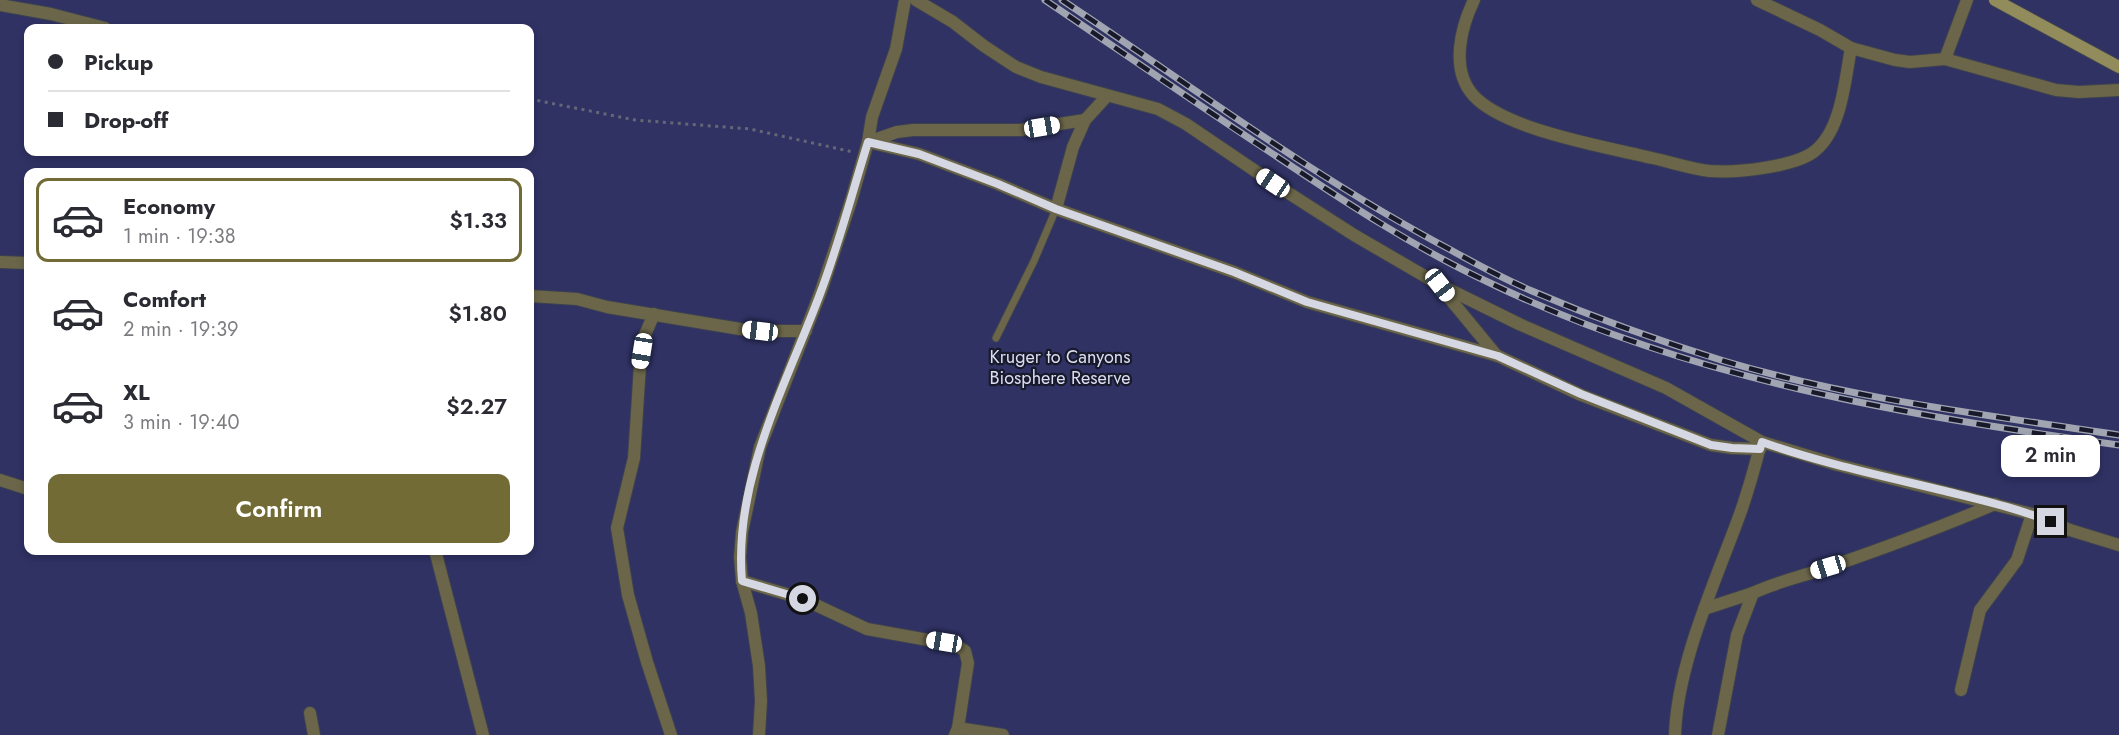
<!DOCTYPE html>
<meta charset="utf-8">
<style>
:root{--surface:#fff;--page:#f2f2f3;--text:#2b2b33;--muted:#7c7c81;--line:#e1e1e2;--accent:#736b35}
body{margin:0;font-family:Jost,sans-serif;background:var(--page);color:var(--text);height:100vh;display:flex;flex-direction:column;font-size:22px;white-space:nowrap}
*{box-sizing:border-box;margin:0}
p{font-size:20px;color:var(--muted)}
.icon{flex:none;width:33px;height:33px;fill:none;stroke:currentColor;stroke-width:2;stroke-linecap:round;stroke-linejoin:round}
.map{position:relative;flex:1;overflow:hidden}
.panel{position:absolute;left:24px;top:168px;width:510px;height:387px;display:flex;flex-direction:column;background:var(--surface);border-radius:12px;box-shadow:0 3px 9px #0003}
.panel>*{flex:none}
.guide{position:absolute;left:24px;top:24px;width:510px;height:132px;border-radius:12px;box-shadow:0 3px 9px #0003;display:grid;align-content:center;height:132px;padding:0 24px;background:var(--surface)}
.end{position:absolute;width:27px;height:27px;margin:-14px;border:8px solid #d5d7e3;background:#111;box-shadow:0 0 0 3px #111}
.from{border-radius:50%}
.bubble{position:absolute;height:42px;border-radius:12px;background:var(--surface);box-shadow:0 3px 9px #0003;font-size:20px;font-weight:600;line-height:42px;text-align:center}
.car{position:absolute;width:18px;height:36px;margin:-18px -9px;border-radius:8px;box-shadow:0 0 4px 2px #0007;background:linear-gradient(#fff 24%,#345 0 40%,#fff 0 76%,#345 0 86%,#fff 0)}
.guide b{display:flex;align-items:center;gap:21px;height:57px;font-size:22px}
.guide b+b{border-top:2px solid var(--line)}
.guide i{width:15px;height:15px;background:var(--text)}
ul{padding:10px 0 0;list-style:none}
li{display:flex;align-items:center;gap:18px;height:84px;margin:0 12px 9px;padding:0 12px;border:3px solid transparent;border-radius:12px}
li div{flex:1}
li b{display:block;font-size:22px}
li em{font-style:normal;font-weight:600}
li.on{border-color:var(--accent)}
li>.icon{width:54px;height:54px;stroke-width:1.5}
.primary-button{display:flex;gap:12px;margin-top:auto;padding:12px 24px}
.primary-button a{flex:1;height:69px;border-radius:12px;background:var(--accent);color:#fff;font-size:24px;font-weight:600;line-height:69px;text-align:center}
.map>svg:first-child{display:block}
</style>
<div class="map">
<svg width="2119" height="735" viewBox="0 0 2119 735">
<rect width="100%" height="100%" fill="#212435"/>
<path fill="#2f3263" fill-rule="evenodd" d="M0 0H2119V735H0ZM28 28H530V152H28ZM28 172H530V550H28Z"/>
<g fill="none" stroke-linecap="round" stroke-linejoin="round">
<g stroke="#3e4151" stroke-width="9">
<polyline id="lane" points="996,338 1034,261 1056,209"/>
</g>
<g stroke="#3e4151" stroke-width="14">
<g id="street">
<polyline points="916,0 953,22 984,46 1016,67 1041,77 1158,109 1186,124 1273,183 1354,235 1440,285 1519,324 1666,388 1762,442 1838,465 2032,514 2070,530 2119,545"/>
<path d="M1474 0C1461 27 1450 69 1473 95 1504 130 1606 147 1652 158 1671 162 1691 169 1710 171 1736 173 1797 167 1816 150 1842 128 1845 79 1851 48"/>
<polyline points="1757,0 1820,30 1851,48 1895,60 1910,62 1945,59 2056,90 2079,92 2119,90"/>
<polyline points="0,5 51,14 105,28"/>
<polyline points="1945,59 1967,0"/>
<polyline points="868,142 919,154 998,184 1056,209 1234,272 1307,302 1498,356 1581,395 1711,445 1732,448 1760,449"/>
<polyline points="868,142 897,132 913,130 1020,130 1085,120"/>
<polyline points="1056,209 1073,147 1085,120 1107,96"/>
<polyline points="0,262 28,263"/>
<polyline points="1441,288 1497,356"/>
<polyline points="530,296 577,299 607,307 740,329 760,331 806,331"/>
<polyline points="654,314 644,337 640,365 634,458 617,528 628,595 647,662 671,735"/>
<polyline points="0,480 28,489"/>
<polyline points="435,550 483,735"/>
<polyline points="742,581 803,599 867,629 956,645 965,651 968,663 958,728 955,735"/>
<polyline points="1704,609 1753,593"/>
<polyline points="1961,690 1980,610 2017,560 2032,514"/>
<polyline points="310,713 314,735"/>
<polyline points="958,728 1003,735"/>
<polyline points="759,735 761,701 759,666 751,613 742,581 740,557 742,532 760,447 821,291 851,201 868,142 872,117 896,49 905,0"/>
<path d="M1675 735C1677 666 1713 587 1737 522 1747 496 1754 470 1761 443"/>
<path d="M1718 735 1737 635 1753 593C1778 581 1805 576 1832 566 1887 547 1941 527 1995 504"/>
</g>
</g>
<g stroke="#3e4151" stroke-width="14">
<polyline id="secondary" points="1995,0 2119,67"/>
</g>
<polyline stroke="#646776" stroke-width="3" stroke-dasharray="3 4.5" stroke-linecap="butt" points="530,99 635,120 750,129 853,152"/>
<use href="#lane" stroke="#6b6649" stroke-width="7"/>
<use href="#street" stroke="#6b6649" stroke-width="12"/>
<use href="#secondary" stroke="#928b5c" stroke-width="12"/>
<g stroke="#a1a4b1" stroke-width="7">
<g id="rail">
<path d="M1045 0C1122 52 1198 105 1276 156 1345 202 1415 248 1490 283 1689 379 1903 415 2119 445"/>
<path d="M1062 0C1190 85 1313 177 1449 249 1476 264 1504 279 1532 291 1595 318 1659 341 1724 361 1852 399 1987 415 2119 435"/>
</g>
</g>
<use href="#rail" stroke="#181a2b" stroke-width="4.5" stroke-dasharray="14" stroke-linecap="butt"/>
</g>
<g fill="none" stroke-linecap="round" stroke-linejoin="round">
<path stroke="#d5d7e3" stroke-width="8" d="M803 599 742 581C733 481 786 385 820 294 839 244 852 193 868 142L919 154 998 184 1056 209 1234 272 1307 302 1498 356 1581 394 1711 445 1732 448 1760 449 1762 442C1821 463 1883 476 1945 491 1981 500 2017 508 2051 522"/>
</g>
<g text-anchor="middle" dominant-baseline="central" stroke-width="4.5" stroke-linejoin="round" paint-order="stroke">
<g font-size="18" fill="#dbdef1" stroke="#181a2b">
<text x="1060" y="357">Kruger to Canyons<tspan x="1060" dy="21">Biosphere Reserve</tspan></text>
</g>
</g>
</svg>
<i class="end from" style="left:803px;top:599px"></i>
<i class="end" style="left:2051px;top:522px"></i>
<div class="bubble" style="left:2001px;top:435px;width:99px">2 min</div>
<i class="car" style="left:1042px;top:127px;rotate:81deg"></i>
<i class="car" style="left:1273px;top:183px;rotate:304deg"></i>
<i class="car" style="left:1440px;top:285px;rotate:142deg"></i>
<i class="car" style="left:760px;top:331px;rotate:277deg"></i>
<i class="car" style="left:642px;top:351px;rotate:189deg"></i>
<i class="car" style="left:1828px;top:567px;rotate:253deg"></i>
<i class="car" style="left:944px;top:642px;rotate:279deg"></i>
<div class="guide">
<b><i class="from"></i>Pickup</b>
<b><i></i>Drop-off</b>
</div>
<section class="panel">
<ul>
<li class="on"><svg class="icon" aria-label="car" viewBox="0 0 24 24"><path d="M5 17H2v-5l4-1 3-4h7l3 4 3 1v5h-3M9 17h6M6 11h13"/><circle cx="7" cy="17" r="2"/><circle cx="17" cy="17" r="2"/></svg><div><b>Economy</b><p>1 min · 19:38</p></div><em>$1.33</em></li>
<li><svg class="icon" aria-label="car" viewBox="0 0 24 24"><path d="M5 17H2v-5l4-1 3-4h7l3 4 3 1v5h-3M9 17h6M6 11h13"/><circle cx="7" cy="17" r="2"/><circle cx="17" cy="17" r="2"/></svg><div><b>Comfort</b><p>2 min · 19:39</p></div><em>$1.80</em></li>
<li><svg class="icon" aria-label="car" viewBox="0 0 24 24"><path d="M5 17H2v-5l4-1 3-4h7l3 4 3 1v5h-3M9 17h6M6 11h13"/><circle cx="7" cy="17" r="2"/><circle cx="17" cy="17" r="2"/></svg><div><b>XL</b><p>3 min · 19:40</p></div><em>$2.27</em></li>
</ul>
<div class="primary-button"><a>Confirm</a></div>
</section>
</div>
